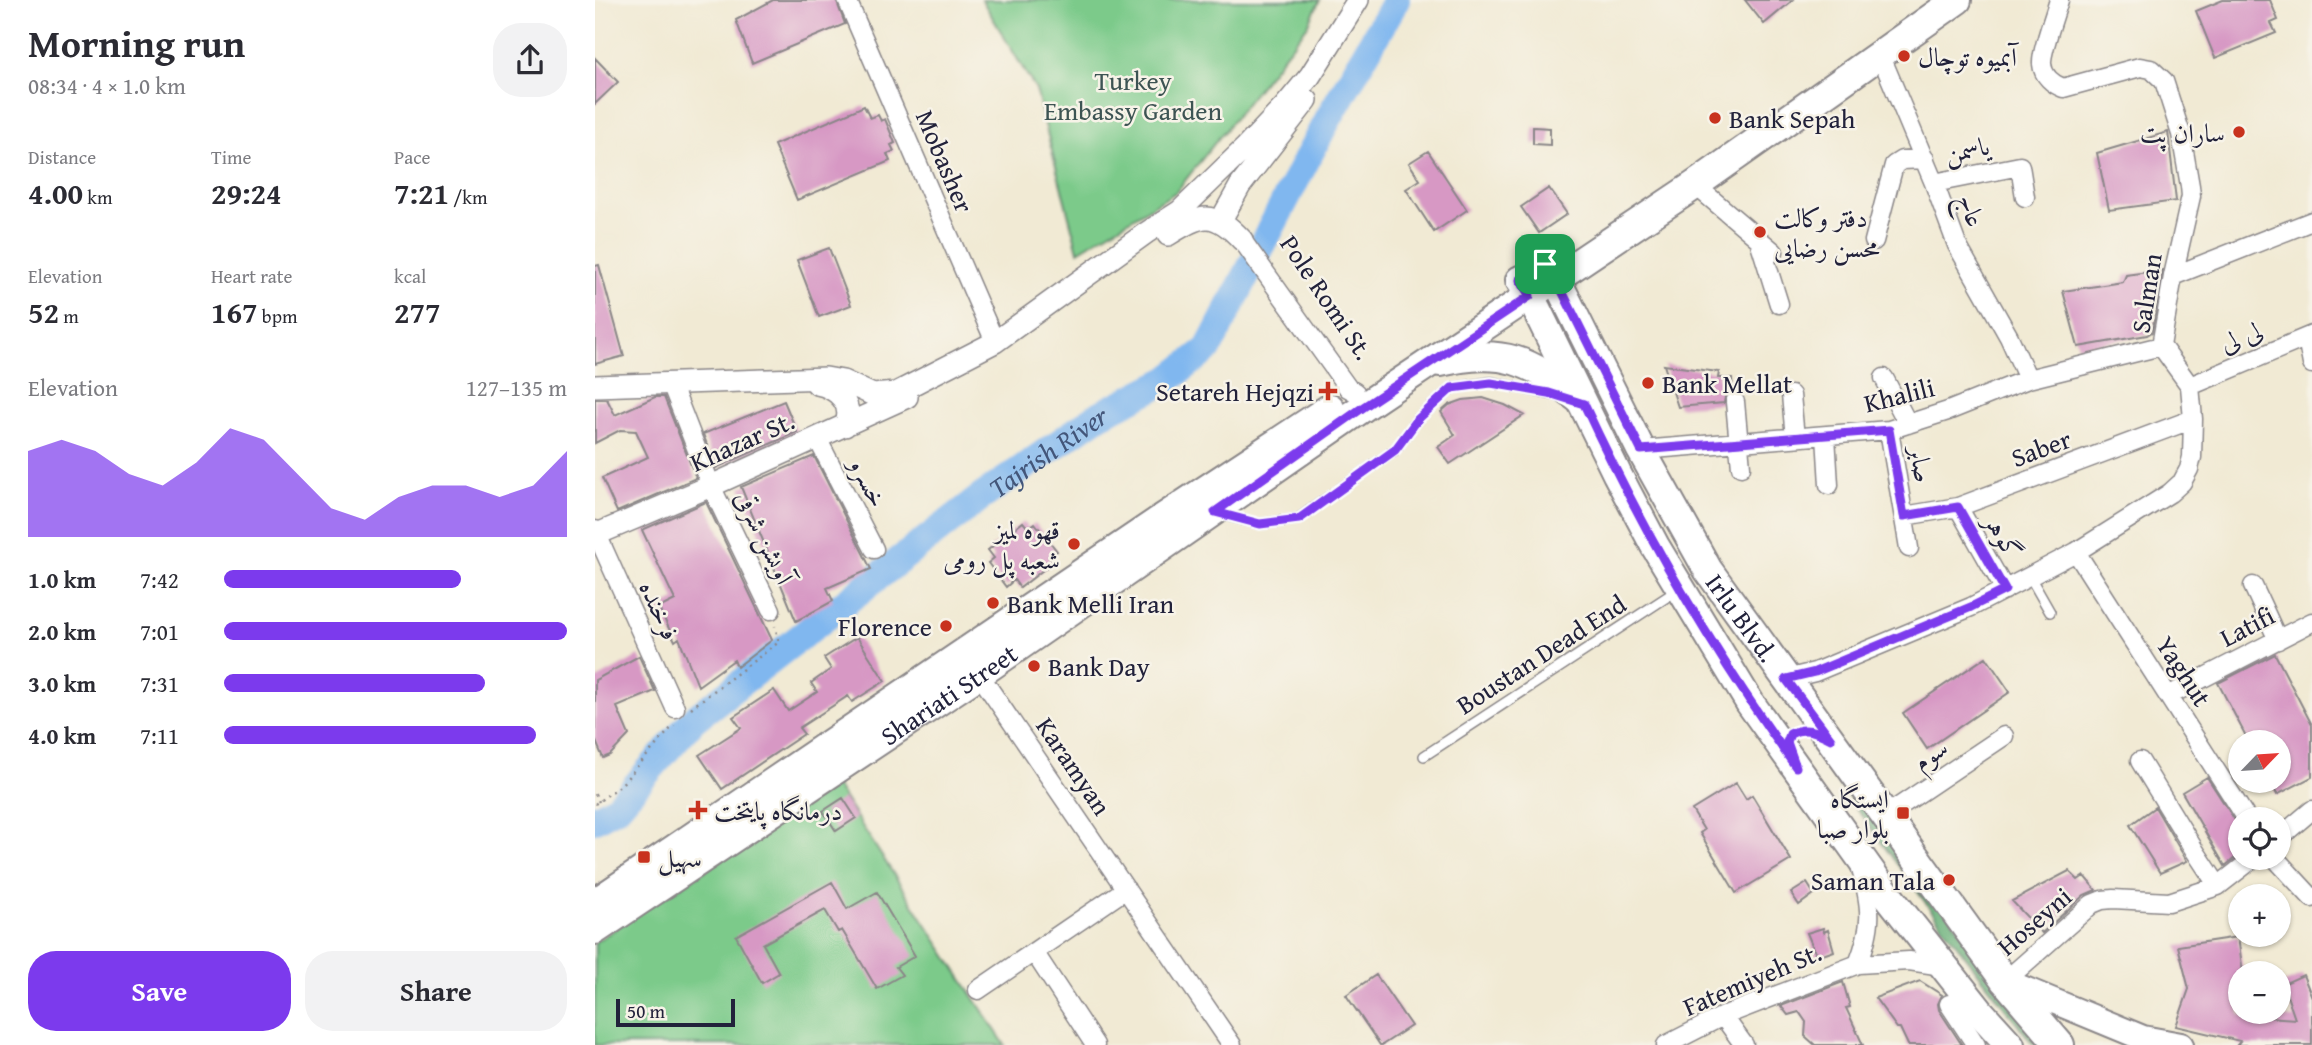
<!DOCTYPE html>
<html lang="en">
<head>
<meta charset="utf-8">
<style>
  :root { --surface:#fff; --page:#f2f2f3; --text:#2b2b33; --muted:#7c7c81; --accent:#7c3aed }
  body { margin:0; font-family:"Gentium Book Plus",Amiri,serif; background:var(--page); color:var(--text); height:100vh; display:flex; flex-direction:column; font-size:26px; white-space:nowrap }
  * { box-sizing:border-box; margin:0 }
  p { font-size:23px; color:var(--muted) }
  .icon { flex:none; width:38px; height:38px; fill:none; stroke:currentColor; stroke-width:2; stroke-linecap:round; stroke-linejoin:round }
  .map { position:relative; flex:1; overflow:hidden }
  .details { display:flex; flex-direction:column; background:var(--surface); width:595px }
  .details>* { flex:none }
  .needle { width:46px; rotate:65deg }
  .buttons { position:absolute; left:1633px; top:730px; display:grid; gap:14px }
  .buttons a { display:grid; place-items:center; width:63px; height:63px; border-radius:50%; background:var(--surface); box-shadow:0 2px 5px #0004; font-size:35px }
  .scale { position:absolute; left:21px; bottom:18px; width:119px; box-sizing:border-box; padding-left:7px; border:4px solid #22223b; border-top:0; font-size:19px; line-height:24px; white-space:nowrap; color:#22223b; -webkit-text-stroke:5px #f7f3e8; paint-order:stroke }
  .pin { position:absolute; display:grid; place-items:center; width:60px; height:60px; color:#fff; margin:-30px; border-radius:14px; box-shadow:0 4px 10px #0006 }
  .round { display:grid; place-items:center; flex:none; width:74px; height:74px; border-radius:28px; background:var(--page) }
  .summary { display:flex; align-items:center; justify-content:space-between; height:119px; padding:0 28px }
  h1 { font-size:38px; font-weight:700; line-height:52px }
  .figures { display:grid; grid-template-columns:repeat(3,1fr); gap:10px; height:119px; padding:7px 28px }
  .figures div { display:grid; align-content:center }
  .figures b { font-size:30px; font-weight:700 }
  .figures small { font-size:19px; font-weight:400 }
  .figures p { font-size:19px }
  .chart { height:196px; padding:14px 28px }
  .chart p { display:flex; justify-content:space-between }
  .chart svg { width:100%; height:126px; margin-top:7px; fill:var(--accent); opacity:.7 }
  .primary-button { display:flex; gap:14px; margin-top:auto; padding:14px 28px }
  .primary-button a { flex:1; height:80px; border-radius:28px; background:var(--accent); color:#fff; font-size:28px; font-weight:700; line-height:80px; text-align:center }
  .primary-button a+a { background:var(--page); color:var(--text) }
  ul { padding:0 28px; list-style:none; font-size:23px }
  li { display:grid; grid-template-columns:112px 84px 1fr; align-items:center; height:52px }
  li i { height:18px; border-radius:9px; background:var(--accent) }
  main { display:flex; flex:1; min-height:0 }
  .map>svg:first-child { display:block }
  .green { fill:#7bca8a; stroke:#4e7662; stroke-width:2 }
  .forest { fill:#64ae76; stroke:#436858; stroke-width:2 }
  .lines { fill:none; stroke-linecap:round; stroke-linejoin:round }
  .river { stroke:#80b7ef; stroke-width:28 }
  .building { fill:#d798c4 }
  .service-casing { stroke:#8a8688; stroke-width:12 }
  .minor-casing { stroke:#8a8688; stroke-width:21 }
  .tertiary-casing { stroke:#8a8688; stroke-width:24 }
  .secondary-casing { stroke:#8a8688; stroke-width:28 }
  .primary-casing { stroke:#8a8688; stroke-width:32 }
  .path { stroke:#8a8688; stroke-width:2.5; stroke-dasharray:2 5; stroke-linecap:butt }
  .service { stroke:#fff; stroke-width:9 }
  .minor { stroke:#fff; stroke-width:18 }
  .tertiary { stroke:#fff; stroke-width:21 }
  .secondary { stroke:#fff; stroke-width:24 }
  .primary { stroke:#fff; stroke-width:28 }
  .route-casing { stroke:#fff; stroke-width:14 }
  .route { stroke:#7c3aed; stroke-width:9 }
  .poi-dot { fill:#c8321e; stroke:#f7f3e8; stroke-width:2.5 }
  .labels { text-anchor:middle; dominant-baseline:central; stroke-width:5; stroke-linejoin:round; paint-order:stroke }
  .poi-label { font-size:26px; fill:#22223b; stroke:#f7f3e8; text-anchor:start }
  .park-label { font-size:26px; fill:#3d5453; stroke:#f7f3e8 }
  .street-label { font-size:26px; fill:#22223b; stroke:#f7f3e8 }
  .water-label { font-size:28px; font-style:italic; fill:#43567a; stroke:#f7f3e8 }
</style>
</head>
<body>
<main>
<section class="details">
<div class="summary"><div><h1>Morning run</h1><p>08:34 · 4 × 1.0 km</p></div><a class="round"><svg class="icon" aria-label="share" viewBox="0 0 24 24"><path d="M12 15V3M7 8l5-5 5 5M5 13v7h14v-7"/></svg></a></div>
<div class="figures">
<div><p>Distance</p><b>4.00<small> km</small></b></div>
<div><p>Time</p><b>29:24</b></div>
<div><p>Pace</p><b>7:21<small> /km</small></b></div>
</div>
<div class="figures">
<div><p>Elevation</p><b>52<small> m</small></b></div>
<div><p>Heart rate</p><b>167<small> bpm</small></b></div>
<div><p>kcal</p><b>277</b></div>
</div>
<div class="chart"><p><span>Elevation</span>127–135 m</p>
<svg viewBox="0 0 160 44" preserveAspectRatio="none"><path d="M0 44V14L10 10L20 14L30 22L40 26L50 18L60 6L70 10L80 22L90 34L100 38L110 30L120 26L130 26L140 30L150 26L160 14V44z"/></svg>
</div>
<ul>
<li><b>1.0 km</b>7:42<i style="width:69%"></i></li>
<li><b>2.0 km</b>7:01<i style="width:100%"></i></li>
<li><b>3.0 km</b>7:31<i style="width:76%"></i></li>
<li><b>4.0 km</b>7:11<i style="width:91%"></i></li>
</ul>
<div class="primary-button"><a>Save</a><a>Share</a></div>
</section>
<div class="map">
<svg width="1717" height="1045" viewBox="0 0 1717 1045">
  <rect width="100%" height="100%" fill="#f7f3e8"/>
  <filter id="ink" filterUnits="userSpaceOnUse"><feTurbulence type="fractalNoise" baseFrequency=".0143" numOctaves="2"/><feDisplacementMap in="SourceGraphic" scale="14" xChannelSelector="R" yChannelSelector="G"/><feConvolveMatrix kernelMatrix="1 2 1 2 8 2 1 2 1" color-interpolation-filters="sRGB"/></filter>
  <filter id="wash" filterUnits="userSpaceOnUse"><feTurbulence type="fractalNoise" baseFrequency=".00686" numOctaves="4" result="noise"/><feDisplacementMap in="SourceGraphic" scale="28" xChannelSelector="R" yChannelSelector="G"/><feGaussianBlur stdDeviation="1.57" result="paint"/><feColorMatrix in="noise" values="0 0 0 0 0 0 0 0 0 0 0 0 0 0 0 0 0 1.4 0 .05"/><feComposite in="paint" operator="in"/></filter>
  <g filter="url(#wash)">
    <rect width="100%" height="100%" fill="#f1ead4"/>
    <path class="green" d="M387,0H725L713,25L581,192L483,251L441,90Z
      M241,786L410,1045H0V942Z"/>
    <path class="forest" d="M1221,736L1450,1045L1438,1044L1355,936L1215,745Z"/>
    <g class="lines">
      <path class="river" id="s1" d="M0,819L22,807L98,720L385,498L504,415L573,380L613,349L728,128L801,0"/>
    </g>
    <g id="blocks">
      <path class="building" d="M178,0H241L250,24L157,63L141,20Z
        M1150,0H1198L1169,24Z
        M1628,0H1675L1683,20L1676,23L1681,33L1620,58L1601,11Z
        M0,58L23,82L0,104Z
        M269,106L275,118L283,115L286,121L290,119L300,143L296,145L299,151L292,154L295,161L202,200L179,145Z
        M938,127L955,128V145L938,144Z
        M1573,132L1581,201L1514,210L1502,153Z
        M833,151L872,210L839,232L811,189L825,180L814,163Z
        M954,188L972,214L944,233L926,207Z
        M234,248L256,305L224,317L202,260Z
        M4,265L29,356L0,364V266Z
        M1568,270L1557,332L1552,335L1483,347L1468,291L1528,282L1531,275Z
        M1069,365L1124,372L1123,378H1137L1138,391L1130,397L1129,403L1083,407Z
        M60,397H69L101,478L22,512L7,478L53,457L41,431L25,430L0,443V399H12L20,415Z
        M888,398L910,405L929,415L855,464L843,447L860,435L846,412L854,405L868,400Z
        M189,401L202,432L121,468L108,434Z
        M219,456L276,569L232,588L238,601L201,621L146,487Z
        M111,502L177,640L142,667L139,660L103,686L84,638L80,641L64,608L80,600L47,530Z
        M428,522L433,528L440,523L462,551L454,557L458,562L425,588L419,580L411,587L393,563L399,558L393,550Z
        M262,637L290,681L257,702L253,696L204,728L209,734L127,789L104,755L146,728L138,717L179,690L193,711L222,692L216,683L236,669L229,658Z
        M1680,654L1717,725V777L1682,795L1675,780H1684V742H1654L1623,683Z
        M44,656L60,691L22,707L34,735L15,755L8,758L0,739V680Z
        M1391,657L1415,692L1332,749L1308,713Z
        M1612,777L1645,828V854L1630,866L1587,792Z
        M1141,783L1151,799L1157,795L1196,860L1141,893L1105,833L1109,830L1097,810Z
        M248,798L261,818L241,831L228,811Z
        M1560,807L1592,861L1565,873L1535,825Z
        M1474,871L1483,880L1489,876L1501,890L1489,895L1447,933L1417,901Z
        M237,882L252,909L282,892L320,956L301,967L307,975L282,989L247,930L243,932L230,910L168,944L184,973L167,983L141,936Z
        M1212,883L1219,894L1204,905L1196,893Z
        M1228,928L1229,932L1233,930L1239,951L1222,957L1212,933Z
        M1643,937L1648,973H1645V1015L1700,1019L1688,984L1708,975L1717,997V1045H1642L1645,1041L1581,1026L1594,989L1583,946Z
        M781,975L816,1026L787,1045H785L751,995Z
        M1325,981L1347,995L1343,1004L1344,1010L1367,1045H1313L1305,1028H1302L1280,998Z
        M1248,982L1255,1007L1251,1008L1268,1045H1220L1210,1036L1211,1022L1204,1012L1193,1015L1186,1006Z"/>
    </g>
  </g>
  <g filter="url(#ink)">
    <use href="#blocks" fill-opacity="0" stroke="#8a8688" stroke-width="2"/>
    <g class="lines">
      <g class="service-casing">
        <path id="service" d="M625,514L665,524L703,519L800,450L823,419L857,388L896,382L964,396
          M1435,577L1455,612
          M829,756L1081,591"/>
      </g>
      <g class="minor-casing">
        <path id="minor" d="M252,0L400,342
          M1285,54L1339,183L1362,245L1414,337L1433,379
          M1339,183L1425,166L1430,197
          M1100,185L1179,252
          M647,240L753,388L760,392
          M1164,240L1184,304
          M1279,241L1299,165L1307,160L1330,159
          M1578,276L1717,221
          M1712,338L1717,364
          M1289,378L1313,424
          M76,383L116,486L176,610
          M1595,386L1717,335
          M1196,395L1200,438
          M1140,402L1146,467
          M1294,430L1314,548
          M1231,436L1234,485
          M222,438L279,549
          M1046,450L1294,430L1353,411L1433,379L1566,346
          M1363,507L1410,590
          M1309,516L1363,507L1598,419
          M0,530L80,708
          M1481,552L1652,819
          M1658,586L1683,640
          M384,674L637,1045
          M1191,679L1220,672L1376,607L1481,552L1575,493L1587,482L1594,469L1597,457L1598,419L1595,386L1566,346L1578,276L1596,196L1595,186L1586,134L1569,81L1556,69L1545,67L1468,88C1458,84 1448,76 1447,64C1446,52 1460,14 1464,0
          M1573,696L1717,622
          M1545,761L1600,851L1623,886
          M1290,816L1409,736
          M1684,838L1717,810
          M1680,858L1717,898
          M439,952L500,1045
          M1263,964C1278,925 1277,909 1266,869
          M1410,981L1497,904L1507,900L1518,899L1574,902L1623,886L1659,858
          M383,990L531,889
          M1354,1004L1381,1045
          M1128,1016L1149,1045
          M1071,1045L1128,1016L1263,964L1314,961L1348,966"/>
      </g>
      <g class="tertiary-casing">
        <path id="tertiary" d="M626,220L645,186L712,100
          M573,235C607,214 618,209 647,240
          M222,384C242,388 260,404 250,426
          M0,386L231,378L248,381L278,395L301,393L400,342L551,233L585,211L651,147L690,106L715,76L763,0
          M0,535L116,486L312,397"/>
      </g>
      <g class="secondary-casing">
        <path id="secondary" d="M1410,981L1548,1038L1586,1045"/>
      </g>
      <g class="primary-casing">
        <g id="primary">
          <path id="s2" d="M949,264L965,287L1046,450L1113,570L1410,981L1465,1045"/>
          <path d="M925,280L935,296L1022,474L1060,546L1155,703L1291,893L1385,1012L1415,1045"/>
          <path d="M845,362C909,348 933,359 984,399"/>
          <path d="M0,903L568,518L735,408"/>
          <path id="s3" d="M0,930L384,674L770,406L1100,185L1362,0"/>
        </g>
      </g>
      <path class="path" d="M96,708L184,642L180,626
        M0,794L4,802
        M0,804L25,786L79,725"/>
      <use href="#service" class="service"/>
      <use href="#minor" class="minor"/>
      <use href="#tertiary" class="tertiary"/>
      <use href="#secondary" class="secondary"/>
      <use href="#primary" class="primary"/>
    </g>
  </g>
  <g class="lines" filter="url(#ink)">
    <g class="route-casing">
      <path id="route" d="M950,264L965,287L1046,450L1294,430L1309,516L1363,507L1410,590L1376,607L1220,672L1191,679L1236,739C1221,731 1210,726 1195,734L1192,742L1201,767C1119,654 1048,531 989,404L954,393L896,383L857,388L823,419L800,450L704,519L665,524L620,512L770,406L935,296L925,280Z"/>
    </g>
    <use href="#route" class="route"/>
  </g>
  <g class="poi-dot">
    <circle cx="1309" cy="56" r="7"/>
    <circle cx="1120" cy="118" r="7"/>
    <circle cx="1644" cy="132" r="7"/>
    <circle cx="1165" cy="232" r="7"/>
    <circle cx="1053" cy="383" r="7"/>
    <path d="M729.5 380.5h7v7h7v7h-7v7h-7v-7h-7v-7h7z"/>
    <circle cx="479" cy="544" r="7"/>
    <circle cx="398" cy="603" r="7"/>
    <circle cx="351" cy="626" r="7"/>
    <circle cx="439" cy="666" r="7"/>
    <path d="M99.5 799.5h7v7h7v7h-7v7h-7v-7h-7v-7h7z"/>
    <rect x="1301" y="806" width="14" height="14" rx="3.5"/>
    <rect x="42" y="850" width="14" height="14" rx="3.5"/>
    <circle cx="1354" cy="880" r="7"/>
  </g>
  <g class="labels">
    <g class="poi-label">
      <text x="1323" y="56">آبمیوه توچال</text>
      <text x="1134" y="118">Bank Sepah</text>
      <text x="1630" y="132" text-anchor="end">ساران پت</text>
      <text x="1179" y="217">دفتر وکالت<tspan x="1179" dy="30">محسن رضایی</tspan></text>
      <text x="1067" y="383">Bank Mellat</text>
      <text x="719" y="391" text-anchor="end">Setareh Hejqzi</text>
      <text x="465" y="529" text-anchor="end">قهوه لمیز<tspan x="465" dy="30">شعبه پل رومی</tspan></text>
      <text x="412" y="603">Bank Melli Iran</text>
      <text x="337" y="626" text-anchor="end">Florence</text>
      <text x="453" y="666">Bank Day</text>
      <text x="1294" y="798" text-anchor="end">ایستگاه<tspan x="1294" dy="30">بلوار صبا</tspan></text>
      <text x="119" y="810">درمانگاه پایتخت</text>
      <text x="63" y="857">سهیل</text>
      <text x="1340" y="880" text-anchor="end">Saman Tala</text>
    </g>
    <g class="park-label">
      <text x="538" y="80">Turkey<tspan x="538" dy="30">Embassy Garden</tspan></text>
    </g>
    <g class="street-label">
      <text transform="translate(1372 149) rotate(-11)">یاسمن</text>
      <text transform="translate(350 161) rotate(67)">Mobasher</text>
      <text transform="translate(1377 210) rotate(70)">عاج</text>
      <text transform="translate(1551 293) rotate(-81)">Salman</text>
      <text transform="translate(732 297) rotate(56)">Pole Romi St.</text>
      <text transform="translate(1646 336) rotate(-22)">لی لی</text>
      <text transform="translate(1304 395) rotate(-14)">Khalili</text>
      <text transform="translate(147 441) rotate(-24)">Khazar St.</text>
      <text transform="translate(1446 448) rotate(-20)">Saber</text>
      <text transform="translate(1327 464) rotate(80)">صابر</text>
      <text transform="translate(274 482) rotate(63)">خسرو</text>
      <text transform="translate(1409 536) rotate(60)">گوهر</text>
      <text transform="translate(170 537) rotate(64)">آویشن شرقی</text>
      <text transform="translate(65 610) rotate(66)">فرخنده</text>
      <text stroke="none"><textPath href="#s2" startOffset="406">Irlu Blvd.</textPath></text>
      <text transform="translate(1652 626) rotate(-27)">Latifi</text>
      <text transform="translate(946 654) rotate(-33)">Boustan Dead End</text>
      <text transform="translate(1589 671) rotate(57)">Yaghut</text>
      <text stroke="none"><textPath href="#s3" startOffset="425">Shariati Street</textPath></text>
      <text transform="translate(1335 754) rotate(-34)">سوم</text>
      <text transform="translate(479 766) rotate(56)">Karamyan</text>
      <text transform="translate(1439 921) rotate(-41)">Hoseyni</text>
      <text transform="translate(1157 979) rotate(-23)">Fatemiyeh St.</text>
    </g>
    <g class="water-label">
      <text stroke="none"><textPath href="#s1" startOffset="586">Tajrish River</textPath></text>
    </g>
  </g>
</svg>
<div class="buttons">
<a><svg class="needle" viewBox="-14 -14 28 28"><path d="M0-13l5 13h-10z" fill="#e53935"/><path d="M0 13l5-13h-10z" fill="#7c7c81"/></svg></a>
<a><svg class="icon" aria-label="locate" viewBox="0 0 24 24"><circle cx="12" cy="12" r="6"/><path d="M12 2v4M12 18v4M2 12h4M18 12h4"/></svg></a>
<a>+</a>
<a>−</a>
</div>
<div class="scale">50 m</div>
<div class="pin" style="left:950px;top:264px;background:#1e9e55"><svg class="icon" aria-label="arrive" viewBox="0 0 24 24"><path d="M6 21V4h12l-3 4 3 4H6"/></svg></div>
</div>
</main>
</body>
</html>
